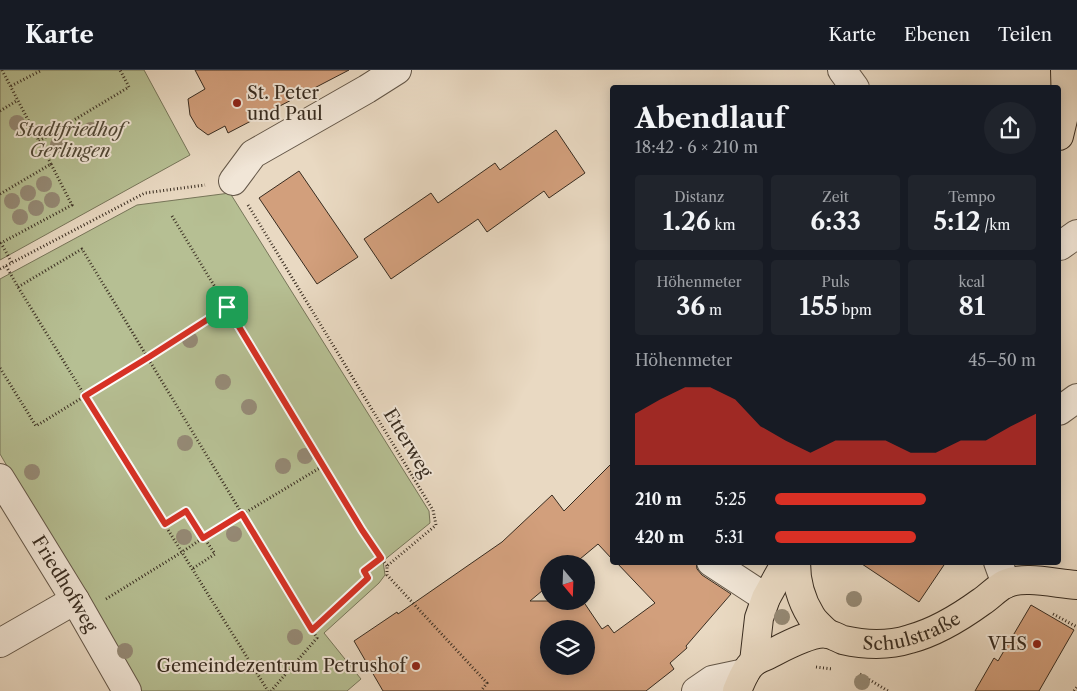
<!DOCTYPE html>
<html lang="de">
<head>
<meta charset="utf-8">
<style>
  :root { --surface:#171b24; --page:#20242c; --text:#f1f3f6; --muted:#9ea1a6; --line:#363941; --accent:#d93025 }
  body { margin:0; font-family:"Libre Caslon Text",serif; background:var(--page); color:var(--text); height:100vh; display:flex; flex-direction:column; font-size:19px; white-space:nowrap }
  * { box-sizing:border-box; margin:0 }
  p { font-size:16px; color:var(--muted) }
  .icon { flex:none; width:28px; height:28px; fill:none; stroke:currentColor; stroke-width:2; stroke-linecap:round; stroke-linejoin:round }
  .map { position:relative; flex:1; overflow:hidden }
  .side { position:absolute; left:610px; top:15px; width:451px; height:480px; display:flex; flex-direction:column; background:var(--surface); border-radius:5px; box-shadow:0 2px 12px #0003 }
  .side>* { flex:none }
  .needle { width:32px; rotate:161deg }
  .tools { position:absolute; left:540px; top:485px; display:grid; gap:10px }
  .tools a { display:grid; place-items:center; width:55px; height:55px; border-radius:50%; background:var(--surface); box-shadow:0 2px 12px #0003; font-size:25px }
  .pin { position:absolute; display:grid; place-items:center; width:42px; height:42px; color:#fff; margin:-21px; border-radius:10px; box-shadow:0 2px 8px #0006 }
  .round { display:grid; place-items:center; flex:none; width:52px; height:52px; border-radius:26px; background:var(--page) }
  .head { display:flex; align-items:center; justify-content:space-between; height:85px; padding:0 25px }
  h1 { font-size:28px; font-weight:700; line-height:38px }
  .stats { display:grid; grid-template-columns:repeat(3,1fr); gap:8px; height:85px; padding:5px 25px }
  .stats div { display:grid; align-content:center; border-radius:5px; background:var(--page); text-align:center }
  .stats b { font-size:25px; font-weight:700 }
  .stats small { font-size:14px; font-weight:400 }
  .stats p { font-size:14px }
  .chart { height:140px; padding:10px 25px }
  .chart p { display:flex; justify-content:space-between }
  .chart svg { width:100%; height:90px; margin-top:5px; fill:var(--accent); opacity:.7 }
  ul { padding:0 25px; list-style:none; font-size:16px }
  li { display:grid; grid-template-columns:80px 60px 1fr; align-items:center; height:38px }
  li i { height:12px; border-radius:6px; background:var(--accent) }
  header { display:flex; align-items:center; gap:30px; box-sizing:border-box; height:70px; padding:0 25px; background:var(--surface); border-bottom:1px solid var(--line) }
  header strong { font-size:24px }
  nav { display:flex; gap:28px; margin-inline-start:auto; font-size:18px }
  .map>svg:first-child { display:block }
  .green { fill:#b6bf93; stroke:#77765a }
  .building { fill:#d29f7c; stroke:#382c20; fill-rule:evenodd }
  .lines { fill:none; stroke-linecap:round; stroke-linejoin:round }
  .minor-casing { stroke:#645748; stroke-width:30 }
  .major-casing { stroke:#382c20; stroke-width:30 }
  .path { stroke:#382c20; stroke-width:3; stroke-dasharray:1 2.5; stroke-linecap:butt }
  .minor { stroke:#f1e6d7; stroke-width:28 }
  .major { stroke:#e9d9c2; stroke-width:28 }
  .tree { fill:#958a76 }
  .route-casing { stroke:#fff; stroke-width:10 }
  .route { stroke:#d93025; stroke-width:6 }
  .poi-dot { fill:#8f2418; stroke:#f1e6d7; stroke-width:2 }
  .labels { text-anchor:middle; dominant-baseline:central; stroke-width:4; stroke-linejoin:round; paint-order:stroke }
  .poi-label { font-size:18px; fill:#382c20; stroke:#f1e6d7; text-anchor:end }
  .park-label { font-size:18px; font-style:italic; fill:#514937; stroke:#f1e6d7 }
  .street-label { font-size:18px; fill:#382c20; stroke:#f1e6d7 }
</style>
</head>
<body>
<header>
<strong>Karte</strong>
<nav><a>Karte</a><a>Ebenen</a><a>Teilen</a></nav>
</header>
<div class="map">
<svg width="1077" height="621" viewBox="0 0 1077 621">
  <rect width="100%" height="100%" fill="#e9d9c2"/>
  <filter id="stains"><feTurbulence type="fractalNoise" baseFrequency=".004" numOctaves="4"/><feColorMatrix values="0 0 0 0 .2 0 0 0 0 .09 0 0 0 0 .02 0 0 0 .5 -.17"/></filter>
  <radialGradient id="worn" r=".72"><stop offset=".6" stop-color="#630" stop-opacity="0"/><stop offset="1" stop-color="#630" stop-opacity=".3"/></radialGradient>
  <path class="green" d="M0,0H144L190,85L0,190Z
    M230,123L429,441L430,453L383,491L385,505L379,513L324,563L361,609L347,621H139L0,384V209L137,135Z"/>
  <path class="building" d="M195,0H349L228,63L225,56L208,65L197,57L190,45L188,29L205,19Z
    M556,60L585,103L549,128L544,121L487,162L478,149L391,209L364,169L431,123L438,133L495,93L500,100Z
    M299,101L358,187L317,214L259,128Z
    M612,393V489L598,474L574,494H549V515L530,531H583L602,559L608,555L614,563L655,533L616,492H696L697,499L702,505L731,524L686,576L687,578L670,593L674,599L646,621H383L354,571L397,542L398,544L502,472L552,425L564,441ZM549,559H586V596H549Z
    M859,492H946L919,532Z
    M1031,535L1074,560L1039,621H975L994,588L998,591Z"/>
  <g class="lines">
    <g class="minor-casing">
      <g id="minor">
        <path d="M842,0L855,18"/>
        <path d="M233,111L253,84L367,19L397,0"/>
        <path d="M1059,175L1060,176L1077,164"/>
        <path d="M1059,341L1077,328"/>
        <path id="s1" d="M0,408L75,530L127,621"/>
        <path d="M711,492L766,528"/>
        <path d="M998,492L1006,514"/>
        <path d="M0,573L75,530"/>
        <path d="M696,621L712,610L745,603"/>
      </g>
    </g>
    <g class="major-casing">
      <g id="major">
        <path d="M1059,66L1066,37L1065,0"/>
        <path d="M796,492C796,511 801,530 811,546C815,553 822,558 828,564"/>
        <path d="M754,592L759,548L766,528L786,492"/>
        <path id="s2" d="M737,621C741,611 746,598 754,592C758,589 764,587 768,585C782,578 812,561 828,564C833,565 838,568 843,570C865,575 888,576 910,569C936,562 959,548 981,532C989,527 997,518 1005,514C1024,505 1057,514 1077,515"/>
      </g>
    </g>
    <path class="path" d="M2,0L51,94
      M11,16L42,0
      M0,41L18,30
      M39,71L129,17L120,0
      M0,124L51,94L72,135L1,173L12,193
      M248,135L433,440L436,455L387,496V505L487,613L481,621
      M172,146L227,237
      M6,196L18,217L85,326L149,287L227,237L362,460L387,496
      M0,199L145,123L205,115
      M18,217L82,179L317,568L271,621
      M0,298L36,356L85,326L268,621
      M165,454L186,441L215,484L192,499
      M106,529L182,482L203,468L323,396
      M1053,544L1077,557
      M312,559L368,508L364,501L381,488
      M816,597L832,599
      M860,604L888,621
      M1074,621L1077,617"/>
    <use href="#minor" class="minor"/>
    <use href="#major" class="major"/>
  </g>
  <g class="tree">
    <circle cx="17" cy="53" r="8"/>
    <circle cx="91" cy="60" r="8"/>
    <circle cx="58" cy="75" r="8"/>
    <circle cx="44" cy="114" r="8"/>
    <circle cx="28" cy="123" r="8"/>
    <circle cx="52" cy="130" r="8"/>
    <circle cx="12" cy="131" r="8"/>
    <circle cx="36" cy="138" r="8"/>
    <circle cx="20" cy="147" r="8"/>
    <circle cx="190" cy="270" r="8"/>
    <circle cx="223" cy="312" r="8"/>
    <circle cx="249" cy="337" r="8"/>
    <circle cx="185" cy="373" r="8"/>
    <circle cx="305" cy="386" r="8"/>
    <circle cx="283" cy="396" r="8"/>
    <circle cx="32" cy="402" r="8"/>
    <circle cx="234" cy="464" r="8"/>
    <circle cx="184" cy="467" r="8"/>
    <circle cx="854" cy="529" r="8"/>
    <circle cx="782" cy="547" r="8"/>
    <circle cx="295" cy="567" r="8"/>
    <circle cx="125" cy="581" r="8"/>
    <circle cx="862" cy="612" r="8"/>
  </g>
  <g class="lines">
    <g class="route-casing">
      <path id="route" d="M227,237L362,460L381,488L364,501L368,508L312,560L242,444L203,468L186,441L165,454L85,326L149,287Z"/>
    </g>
    <use href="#route" class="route"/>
  </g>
  <g class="poi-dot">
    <circle cx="237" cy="33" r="5"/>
    <circle cx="1037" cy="574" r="5"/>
    <circle cx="416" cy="596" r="5"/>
  </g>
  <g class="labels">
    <g class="poi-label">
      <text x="247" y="23" text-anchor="start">St. Peter<tspan x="247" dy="21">und Paul</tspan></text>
      <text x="1027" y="574">VHS</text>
      <text x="406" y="596">Gemeindezentrum Petrushof</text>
    </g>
    <g class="park-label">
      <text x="70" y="60">Stadtfriedhof<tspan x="70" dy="21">Gerlingen</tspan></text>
    </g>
    <g class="street-label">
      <text transform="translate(408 373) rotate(59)">Etterweg</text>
      <text stroke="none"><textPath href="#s1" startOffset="124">Friedhofweg</textPath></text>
      <text stroke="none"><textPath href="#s2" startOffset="201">Schulstraße</textPath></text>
    </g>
  </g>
  <rect width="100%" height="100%" filter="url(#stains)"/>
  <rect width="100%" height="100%" fill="url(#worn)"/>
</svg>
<div class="tools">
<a><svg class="needle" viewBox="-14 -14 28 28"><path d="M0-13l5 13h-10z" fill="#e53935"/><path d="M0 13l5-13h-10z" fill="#9ea1a6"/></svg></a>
<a><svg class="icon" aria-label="layers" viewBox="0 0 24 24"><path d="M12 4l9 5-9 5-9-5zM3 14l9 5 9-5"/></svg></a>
</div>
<div class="pin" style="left:227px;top:237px;background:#1e9e55"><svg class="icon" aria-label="arrive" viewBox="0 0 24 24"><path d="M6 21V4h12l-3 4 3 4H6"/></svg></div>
<section class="side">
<div class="head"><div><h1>Abendlauf</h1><p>18:42 · 6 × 210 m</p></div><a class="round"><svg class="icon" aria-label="share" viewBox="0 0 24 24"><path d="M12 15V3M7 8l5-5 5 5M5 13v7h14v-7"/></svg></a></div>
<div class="stats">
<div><p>Distanz</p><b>1.26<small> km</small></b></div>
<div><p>Zeit</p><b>6:33</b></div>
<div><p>Tempo</p><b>5:12<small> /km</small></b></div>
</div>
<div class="stats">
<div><p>Höhenmeter</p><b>36<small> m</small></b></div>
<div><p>Puls</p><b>155<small> bpm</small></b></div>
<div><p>kcal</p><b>81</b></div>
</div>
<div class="chart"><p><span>Höhenmeter</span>45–50 m</p>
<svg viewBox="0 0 160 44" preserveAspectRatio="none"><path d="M0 44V19L10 12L20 6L30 6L40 12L50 25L60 32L70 38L80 32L90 32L100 32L110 38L120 38L130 32L140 32L150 25L160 19V44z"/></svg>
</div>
<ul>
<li><b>210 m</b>5:25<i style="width:58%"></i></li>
<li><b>420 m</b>5:31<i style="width:54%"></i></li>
</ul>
</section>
</div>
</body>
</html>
